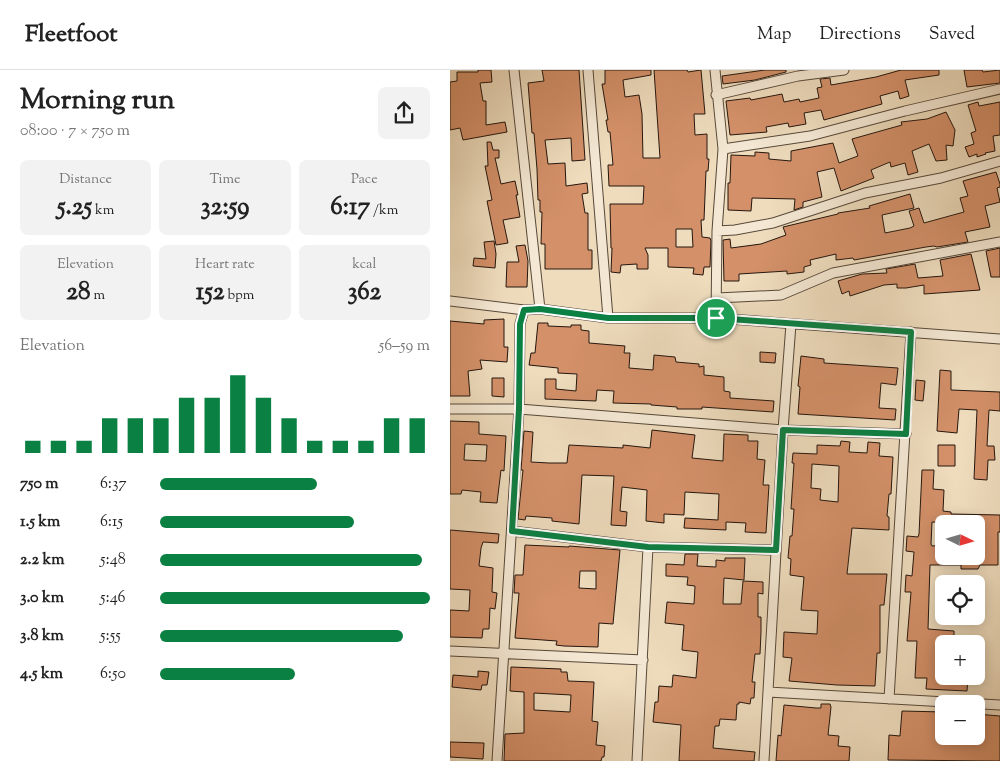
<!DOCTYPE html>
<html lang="en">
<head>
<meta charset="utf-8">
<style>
  :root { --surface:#fff; --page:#f2f2f2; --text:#222; --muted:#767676; --line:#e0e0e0; --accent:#0b8043 }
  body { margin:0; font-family:"Sorts Mill Goudy",serif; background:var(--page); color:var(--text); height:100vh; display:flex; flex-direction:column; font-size:19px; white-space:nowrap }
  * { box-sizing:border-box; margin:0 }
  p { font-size:16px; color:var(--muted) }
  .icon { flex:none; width:28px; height:28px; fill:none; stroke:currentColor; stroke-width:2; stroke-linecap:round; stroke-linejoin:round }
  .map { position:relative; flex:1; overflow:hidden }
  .drawer { display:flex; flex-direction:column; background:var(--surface); width:450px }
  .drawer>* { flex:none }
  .needle { width:32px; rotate:95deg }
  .fabs { position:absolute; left:485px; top:445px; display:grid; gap:10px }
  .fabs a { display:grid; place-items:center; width:50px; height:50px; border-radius:8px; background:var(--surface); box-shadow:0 2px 12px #0003; font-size:25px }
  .pin { position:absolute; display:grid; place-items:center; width:42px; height:42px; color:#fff; margin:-21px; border:2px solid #fff; border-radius:50%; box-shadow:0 1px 5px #0007 }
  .round { display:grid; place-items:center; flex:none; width:52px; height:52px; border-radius:8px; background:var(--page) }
  .summary { display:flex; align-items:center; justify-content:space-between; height:85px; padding:0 20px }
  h1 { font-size:28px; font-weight:700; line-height:38px }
  .metrics { display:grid; grid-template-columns:repeat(3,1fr); gap:8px; height:85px; padding:5px 20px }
  .metrics div { display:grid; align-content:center; border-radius:8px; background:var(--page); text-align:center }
  .metrics b { font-size:25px; font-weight:700 }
  .metrics small { font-size:14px; font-weight:400 }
  .metrics p { font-size:14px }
  .chart { height:140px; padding:10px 20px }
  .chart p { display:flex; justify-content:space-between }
  .chart svg { width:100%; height:90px; margin-top:5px; stroke:var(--accent); stroke-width:6 }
  ul { padding:0 20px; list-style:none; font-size:16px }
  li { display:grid; grid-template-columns:80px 60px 1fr; align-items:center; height:38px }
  li i { height:12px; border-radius:6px; background:var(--accent) }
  header { display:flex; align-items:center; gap:30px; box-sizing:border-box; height:70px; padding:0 25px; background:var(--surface); border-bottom:1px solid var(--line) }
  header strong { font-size:24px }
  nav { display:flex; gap:28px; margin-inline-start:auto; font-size:18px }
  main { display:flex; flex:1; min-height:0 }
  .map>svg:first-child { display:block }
  .building { fill:#d39069; stroke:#25160e; fill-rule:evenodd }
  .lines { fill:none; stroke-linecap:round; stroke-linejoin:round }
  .minor-casing { stroke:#57483a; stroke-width:11 }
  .minor { stroke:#f4e8d4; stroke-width:9 }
  .route-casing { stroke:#fff; stroke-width:10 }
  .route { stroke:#0b8043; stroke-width:6 }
</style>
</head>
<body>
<header>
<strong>Fleetfoot</strong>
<nav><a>Map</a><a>Directions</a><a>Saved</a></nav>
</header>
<main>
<section class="drawer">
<div class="summary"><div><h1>Morning run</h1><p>08:00 · 7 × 750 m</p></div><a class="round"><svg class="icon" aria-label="share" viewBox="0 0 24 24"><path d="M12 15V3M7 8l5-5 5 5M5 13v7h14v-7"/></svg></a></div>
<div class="metrics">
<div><p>Distance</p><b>5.25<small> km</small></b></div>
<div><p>Time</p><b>32:59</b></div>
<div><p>Pace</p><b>6:17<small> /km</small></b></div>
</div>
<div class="metrics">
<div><p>Elevation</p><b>28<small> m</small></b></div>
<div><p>Heart rate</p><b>152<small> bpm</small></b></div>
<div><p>kcal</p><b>362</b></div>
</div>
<div class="chart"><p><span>Elevation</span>56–59 m</p>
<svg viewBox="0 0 160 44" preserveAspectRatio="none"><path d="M5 44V38M15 44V38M25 44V38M35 44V27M45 44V27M55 44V27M65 44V17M75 44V17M85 44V6M95 44V17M105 44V27M115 44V38M125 44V38M135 44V38M145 44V27M155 44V27"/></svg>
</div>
<ul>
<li><b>750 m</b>6:37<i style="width:58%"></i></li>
<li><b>1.5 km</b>6:15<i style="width:72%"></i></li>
<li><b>2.2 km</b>5:48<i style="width:97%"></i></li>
<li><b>3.0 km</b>5:46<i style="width:100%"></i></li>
<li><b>3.8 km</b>5:55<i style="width:90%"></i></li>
<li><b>4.5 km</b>6:50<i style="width:50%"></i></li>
</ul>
</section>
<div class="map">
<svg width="550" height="691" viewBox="0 0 550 691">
  <rect width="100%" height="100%" fill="#eedcbd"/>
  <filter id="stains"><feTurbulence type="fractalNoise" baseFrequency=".004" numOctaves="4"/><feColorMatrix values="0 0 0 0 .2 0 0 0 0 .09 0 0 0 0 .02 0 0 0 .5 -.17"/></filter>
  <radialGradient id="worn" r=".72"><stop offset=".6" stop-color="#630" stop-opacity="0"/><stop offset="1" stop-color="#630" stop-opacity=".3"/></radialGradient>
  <path class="building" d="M28,0H41L42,12L30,13L33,31H36V55L55,52L57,62L13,70L10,58L0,60V12L7,11V2H28Z
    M92,0H129L135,90L122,91L121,68L95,70L98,94L115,93L116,116L137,113L138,123L132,124L135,143H138V180H142V199H95V174H91L92,142H90V130H88L87,99L84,63H82L78,13L94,11Z
    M155,0H201V5L173,10L175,27L189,25L192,44L193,88H210L204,0H237L238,2L251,0L255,44H244L245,65L257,64V89H259L258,101H256L254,150H251L252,167L260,168L261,171L260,197H254L253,205L243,204L244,198L218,197V178H195L198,185V199H187V194L171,195L170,203L161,202L162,178H161L160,134H193L194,116H159L158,95H163L160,62H158L156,50H158L152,14H155ZM226,159H242L243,177H226Z
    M315,0H336V2L305,10L273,14L272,6Z
    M451,0H489V5L455,10L459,26L450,29L448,21L430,26L432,34L374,50L371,40L354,43L356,54L339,57L338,53L316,57L317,62L280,65L276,31L300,28L301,30L332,24L334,32L349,29L350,32L369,28L367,18L372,17L370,9L380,8L381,15L426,7Z
    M514,0H532L533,2L550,0V13L517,17Z
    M528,32L529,36L550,32V65L543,66L545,81L535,83L536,84L527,87V84L519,87L515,77L524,74L521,63L526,61L518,35Z
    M496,42L505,60L503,76L496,75L497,90L486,91L479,74L462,81L468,102L458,105L455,93L441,97L440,92L421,100L424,108L391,121L384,98L367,102L372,127L353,132V137L344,140L345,129L302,128L301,141L278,140V113H280L281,85L305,86V82L319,83V89L341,91V81L383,73L389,93L408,86L402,69L452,55L451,52L477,49Z
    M37,72H41L43,80H49V88H45L51,114L65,111L68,125H66L70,147L53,150L58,173L46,175L37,131L42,130L35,96H38Z
    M546,102L550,114V117L547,118L550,132L535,136L540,157L515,162L518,172L487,177L484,176L476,177L404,190L403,188L386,190V184L360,190L361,195L354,197V202L337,204V201L289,204V211H274L273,170L280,169L281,178L311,174L336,165L333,157L388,144V143L420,138L419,136L460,124L464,138L432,145L435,163L460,158L464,156L459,141L469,138L474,153L514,142L510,128L518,126L513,111Z
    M44,171L46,184L45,198L23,196L24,188L36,189L34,172Z
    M75,175L78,191L77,217H56L57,192H69L66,176Z
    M550,178V207H541L536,181Z
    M521,184L530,220L474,224V215L456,218H447V214L434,215L400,226L399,221L392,224L388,211L412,204L437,203L436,199L465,194L468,208L493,206L490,190Z
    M54,249V277H58L57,292L30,290L32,299L18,301L20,326H0V251L34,254V250Z
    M88,253H98V256L121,257V255H131V260L139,261V273L175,276L174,283H180L179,298L203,300L204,285L225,287L226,292L249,294V297L254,296V305L274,307V321L280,322V328L324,331L323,342L252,337V339H227V337L201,335V334L163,333L164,321L147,320L146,331L95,329V309H106V319L126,321L127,304L108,303V298L79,295L81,283H85Z
    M310,282L326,283L325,293L310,292Z
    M351,286L374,289V293L448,298L446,315L431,313L429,338L446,339L445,350L348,344L350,317L348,316Z
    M490,300L501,301V320L550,322V341L539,340L537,376H544L545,390H538L537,410L524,409L527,340L509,339L507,363L487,361Z
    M42,308H54V327L42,326Z
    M466,310L475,311L473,331L465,330Z
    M0,351L29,352V364L56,366L54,401L51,400L47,433L30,432L31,422L12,420L11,424H0ZM15,374L37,375L36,391L14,390Z
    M202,360L245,365L242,388L273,391L274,364L298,365V371H308L307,389L315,390L313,415H319L316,463L295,462L296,453L276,452V460L234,458L235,448L268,450L269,424L235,422L234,445L214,444V453L196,451L197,420L172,417L170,441L177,442L176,456L161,455L164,406L132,405L129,454L102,451V448L76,446L75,450L68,449L73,400H71L74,361L83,362L81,392L99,393H117L119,375L173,378V375L200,378Z
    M391,371L400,372L399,382L417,383L418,372L430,373L429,386L443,387L441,424H439L437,446L439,447V460L402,458L397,504H437L434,535H430V583H427L425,616L387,615L339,611L342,588L333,587L334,562L367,564L368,541L351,540L354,507L340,505L341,489L338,488L340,466H342L344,439H341L344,393H342L343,383L367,384V375L390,376ZM362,394L389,396L388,432L370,430L371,419L361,418Z
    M488,375H505V396H488Z
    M472,400H484L483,419L494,420L493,441L501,442V444L550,445V462H548V495H530L528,499H511V495H480L478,559L504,561V569L495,568V574H494V607H518L517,621L476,619L477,608H465L467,571H457L461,522H455L456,505L462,506L464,482L456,481L457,466L468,467L469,464ZM482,452L526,454V486H494V475L482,476L481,474Z
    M0,460L49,464L48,473L33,472L31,478L29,496L43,498L42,522L47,523L45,539L40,538L39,559H33L32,568L0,567V540L19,541L20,520L0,519Z
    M75,475L119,477V476L170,480L163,554L149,553L148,577L114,576L106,575L107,571L65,568L69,523H64L65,505H73ZM130,501H146V519L129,518Z
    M235,484H248L247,496L266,497V490L275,491V488H295L294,510L274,508L273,534H291L293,511L313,512V524L308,523V547H311V562L310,584H305L302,612H305L304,628H301L300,634L289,632V634H287L286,650L270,649L269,656H265L263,678L305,682L304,691H229L231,655L203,652L205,632H208L209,616L222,617L223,605L246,608L248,582L232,580L234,555L215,553L217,532L244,534L245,516L237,515L238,507L216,506V494L234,495Z
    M61,597L111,599V602H117L118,611L144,612L142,651L148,652L146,675L155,676L154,687H152L151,691H54L55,664L74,663V622L60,621ZM84,623L121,625L120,642L84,640Z
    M28,601L39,602L37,615H32L31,620L2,617L3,605L28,607Z
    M371,634H380L381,637L378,665L389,666L388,676L400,677L399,691H326L328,665L331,666L334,635L366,638H371Z
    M452,641L494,642V666H498V669L522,670V666H526V644L550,646V691L438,690L439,665L450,666Z
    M0,672L34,673L33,689L0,687Z"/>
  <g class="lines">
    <g class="minor-casing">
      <path id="minor" d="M64,0L90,239
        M138,0L158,248
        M265,0L273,79L267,161L266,248
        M266,25L348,6L394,0
        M273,79L360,66L455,41L550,19
        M267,161L285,160L323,153L415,123L491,108L550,91
        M267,228L331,225L383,203L550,172
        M0,231L74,240L90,239L158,248H266L550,269
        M0,339H69L333,360L456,364
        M62,461L198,477L326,480
        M0,581L193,590
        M318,622L550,635
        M439,629L461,262
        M47,691L69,339L70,254L74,240
        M187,691L198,477
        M314,691L333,360L341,254"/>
    </g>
    <use href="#minor" class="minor"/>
  </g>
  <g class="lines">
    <g class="route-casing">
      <path id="route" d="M90,239L158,248H266L461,262L456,364L333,360L326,480L198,477L62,461L69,339L70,254L74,240Z"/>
    </g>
    <use href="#route" class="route"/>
  </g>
  <rect width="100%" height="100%" filter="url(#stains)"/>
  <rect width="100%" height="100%" fill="url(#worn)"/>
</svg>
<div class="fabs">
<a><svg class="needle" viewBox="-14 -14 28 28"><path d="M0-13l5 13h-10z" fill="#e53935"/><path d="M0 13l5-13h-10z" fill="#767676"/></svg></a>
<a><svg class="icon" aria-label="locate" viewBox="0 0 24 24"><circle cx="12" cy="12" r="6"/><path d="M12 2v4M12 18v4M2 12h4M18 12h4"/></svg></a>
<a>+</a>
<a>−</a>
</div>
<div class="pin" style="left:266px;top:248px;background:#1e9e55"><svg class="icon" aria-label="arrive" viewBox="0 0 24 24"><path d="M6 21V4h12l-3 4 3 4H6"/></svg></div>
</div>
</main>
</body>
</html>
